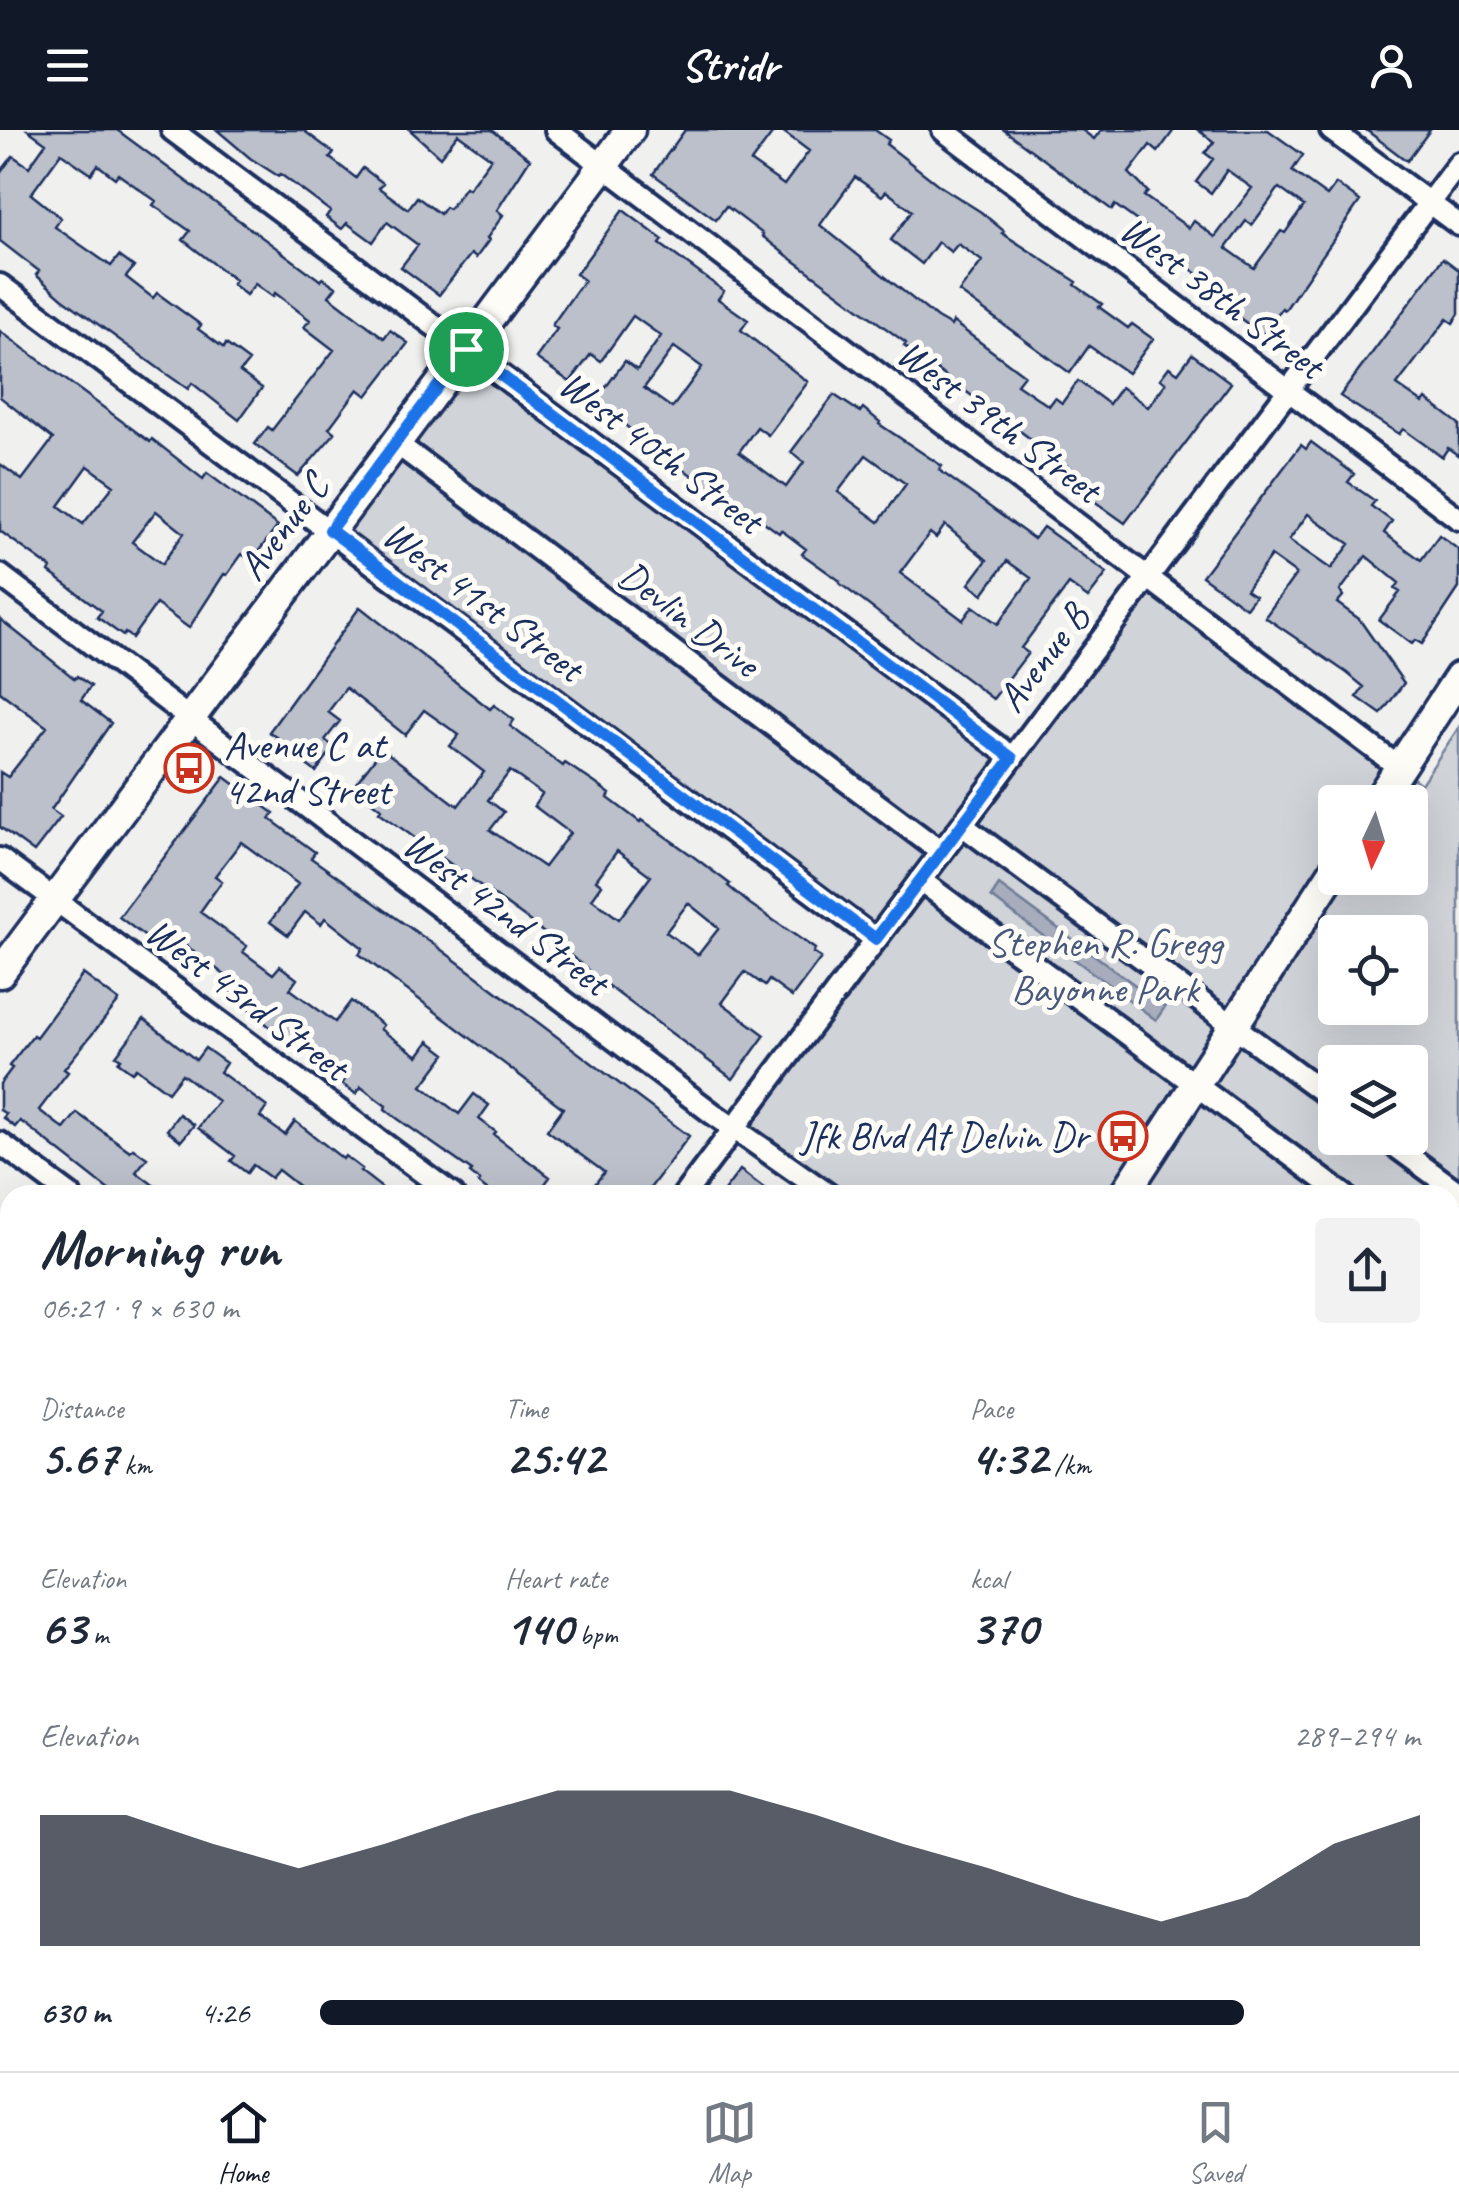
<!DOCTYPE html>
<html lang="en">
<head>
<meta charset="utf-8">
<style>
  :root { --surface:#fff; --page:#f2f2f3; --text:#1f2937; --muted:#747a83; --line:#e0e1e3; --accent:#111827 }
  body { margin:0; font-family:Caveat,sans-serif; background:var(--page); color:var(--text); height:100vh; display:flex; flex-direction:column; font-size:38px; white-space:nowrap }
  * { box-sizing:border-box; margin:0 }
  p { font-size:32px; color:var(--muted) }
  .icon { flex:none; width:55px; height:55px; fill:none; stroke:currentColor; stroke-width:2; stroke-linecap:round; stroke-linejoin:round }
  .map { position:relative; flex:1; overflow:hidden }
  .sheet { position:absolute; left:0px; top:1055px; width:1460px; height:888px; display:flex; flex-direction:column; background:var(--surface); border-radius:30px 30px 0 0; box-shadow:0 10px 40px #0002 }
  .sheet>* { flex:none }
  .needle { width:65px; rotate:184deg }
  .tools { position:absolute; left:1318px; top:655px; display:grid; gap:20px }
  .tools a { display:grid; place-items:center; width:110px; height:110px; border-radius:10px; background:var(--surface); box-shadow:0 10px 40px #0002; font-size:50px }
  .pin { position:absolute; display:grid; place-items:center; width:85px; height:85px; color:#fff; margin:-42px; border:5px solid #fff; border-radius:50%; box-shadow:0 2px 10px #0007 }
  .round { display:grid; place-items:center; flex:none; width:105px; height:105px; border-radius:10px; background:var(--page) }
  .headline { display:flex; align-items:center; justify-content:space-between; height:170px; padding:0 40px }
  h1 { font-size:55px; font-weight:700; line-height:75px }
  .stats { display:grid; grid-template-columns:repeat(3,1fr); gap:15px; height:170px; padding:10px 40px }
  .stats div { display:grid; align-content:center }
  .stats b { font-size:50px; font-weight:700 }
  .stats small { font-size:28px; font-weight:400 }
  .stats p { font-size:28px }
  .chart { height:280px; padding:20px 40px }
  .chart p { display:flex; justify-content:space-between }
  .chart svg { width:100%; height:180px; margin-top:10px; fill:var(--accent); opacity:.7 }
  ul { padding:0 40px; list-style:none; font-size:32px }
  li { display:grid; grid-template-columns:160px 120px 1fr; align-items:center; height:75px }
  li i { height:25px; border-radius:12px; background:var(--accent) }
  header { display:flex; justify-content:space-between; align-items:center; height:130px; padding:0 40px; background:var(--accent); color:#fff; font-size:45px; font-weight:700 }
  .tabs { display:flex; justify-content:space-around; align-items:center; height:140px; border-top:2px solid var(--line); background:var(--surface); font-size:28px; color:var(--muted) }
  .tabs a { display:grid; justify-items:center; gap:5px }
  .tabs .active { color:var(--accent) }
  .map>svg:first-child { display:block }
  .green { fill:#d0d3d8; stroke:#76819b; stroke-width:2.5; fill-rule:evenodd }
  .water { fill:#a7adbd; stroke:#6f7b97; stroke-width:2.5 }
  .building { fill:#bbc0ca; stroke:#1b2f5e; stroke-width:2.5; fill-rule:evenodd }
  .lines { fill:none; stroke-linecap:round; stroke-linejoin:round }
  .minor-casing { stroke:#1b2f5e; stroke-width:28 }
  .major-casing { stroke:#1b2f5e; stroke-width:35 }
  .minor { stroke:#fdfcf7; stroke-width:20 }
  .major { stroke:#fdfcf7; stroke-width:28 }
  .route-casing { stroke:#fff; stroke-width:20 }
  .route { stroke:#1a73e8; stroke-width:12 }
  .labels { text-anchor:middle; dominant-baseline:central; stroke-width:10; stroke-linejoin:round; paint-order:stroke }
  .street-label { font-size:40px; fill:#1b2f5e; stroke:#fdfcf7 }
  .poi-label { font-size:40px; fill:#1b2f5e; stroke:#fdfcf7; text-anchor:start }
  .park-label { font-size:40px; fill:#48587c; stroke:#fdfcf7 }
</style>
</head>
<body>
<header><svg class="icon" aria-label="menu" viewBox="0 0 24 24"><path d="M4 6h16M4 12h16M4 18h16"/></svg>Stridr<svg class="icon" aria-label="person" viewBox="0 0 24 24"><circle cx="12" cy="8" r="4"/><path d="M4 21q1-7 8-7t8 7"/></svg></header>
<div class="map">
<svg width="1459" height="1941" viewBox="0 0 1459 1941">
  <rect width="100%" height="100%" fill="#f0f0ee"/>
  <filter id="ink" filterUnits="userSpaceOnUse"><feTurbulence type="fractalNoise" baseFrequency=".01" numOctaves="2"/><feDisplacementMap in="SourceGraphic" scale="20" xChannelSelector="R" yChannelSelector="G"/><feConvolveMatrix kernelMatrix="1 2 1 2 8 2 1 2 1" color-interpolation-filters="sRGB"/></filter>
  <g filter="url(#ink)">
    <path class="green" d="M466,219L1012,627L1148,447L1421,654L1459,597V1941H584L589,1932H1450V1065H837L739,992L875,811L330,401ZM1335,672H1410V748H1335ZM1335,802H1410V878H1335ZM1335,932H1410V1008H1335Z"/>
    <path class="water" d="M999,755L1165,877L1156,890L991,767Z
      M1459,1618V1775L1450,1772V1631Z"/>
    <path class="building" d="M28,0H117L321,151L323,148L336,157L329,166L384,208L390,200L408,213L367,266L358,259L329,298L335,303L298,346L255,314L268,297L272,300L334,220L304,197L310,190L275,163L273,167L255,154L246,165L232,154L235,150L183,110L190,101L153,75L156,71L118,44L115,48L98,35L91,44L61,23L31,64L61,88L55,97L111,136L119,126L134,137L126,147L153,168L157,163L201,195L198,199L224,218L226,214L249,231L240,242L262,258L239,290L192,253L188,259L165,243L62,168L36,145L39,141L0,111V43L13,26L29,37L46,13Z
      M217,0H303L334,23L330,28L356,48L363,38L383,53L379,58L408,79L417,67L440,84L445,77L449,79L465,57L468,59L491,28L458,4L440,27L410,0H492L530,29L497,80L503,85L487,108L489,110L476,128L471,124L439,165L401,137L418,115L387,92L373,112L347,93L342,99L326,87L330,81L287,49L280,44L278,46L250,28Z
      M685,0H775L751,32L784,55L809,21L781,0H875L889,10L886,14L940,56L981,82L1004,101L1002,103L1077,152L1075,155L1102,174L1099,177L1128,198L1132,194L1153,209L1128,243L1089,216L1070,243L959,162L982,131L958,114L951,122L938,112L922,134L891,110L912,81L886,61L882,66L855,47L820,95L937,188L951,196L953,192L1024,245L1017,254L1049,276L1055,268L1062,273L1078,251L1109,274L1121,257L1148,277L1166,253L1160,249L1169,237L1178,243L1192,224L1231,253L1125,393L1080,361L1088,351L904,216L906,213L781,121L762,106L763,104L726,76L716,90L653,44Z
      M1004,0H1082L1094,9L1101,0H1174L1158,22L1150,15L1129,43L1148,62L1144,66L1189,98L1194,91L1215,107L1252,58L1227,40L1211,63L1196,52L1213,29L1205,23L1214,12L1198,0H1268L1303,25L1292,41L1327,66L1336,54L1360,71L1285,180L1282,178L1263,205L1219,173L1226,164L1143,105L1148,99L1115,75L1112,80ZM1279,58L1304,76L1285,103L1281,101L1254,138L1226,118L1246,91L1252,95Z
      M1366,0H1430L1407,31Z
      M623,80L663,110L660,114L724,161L718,169L748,190L741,200L808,252L768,305L757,297L739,322L786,357L804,332L791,322L834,265L860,282L863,278L880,292L879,294L942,336L939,340L1034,409L1043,397L1107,443L1088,468L1069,454L1021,518L1028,523L993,569L839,453L840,451L802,424L806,419L781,400L779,403L749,381L746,386L614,287L612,290L592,276L625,231L637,240L661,206L633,186L601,231L591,224L570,252L536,228L557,199L552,195L584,150L576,144ZM674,217L702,237L672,278L644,258ZM866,325L906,354L879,392L838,362ZM945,395L987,430L969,454L983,464L1007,431L1031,448L998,494L973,476L963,490L900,443L930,403L936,408Z
      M1443,128L1459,140V184L1453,193L1447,189L1397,255L1423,273L1426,269L1459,294V326L1448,318L1442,327L1403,299L1399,304L1340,266Z
      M0,201L150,312L152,309L203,349L207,343L278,396L251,431L242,424L227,445L224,444L189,498L156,474L132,508L125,503L123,506L97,487L102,481L49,442L51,438L0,401V334L22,350L53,309L0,267ZM88,336L114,355L83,394L59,376ZM156,381L184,403L162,434L132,412Z
      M1311,312L1354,344L1348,352L1375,371L1371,376L1392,391L1384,403L1421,430L1439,405L1459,420V458L1422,514L1415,510L1412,514L1379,490L1400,462L1395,459L1399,453L1366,426L1340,461L1343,466L1337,473L1359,489L1404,553L1381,584L1357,567L1364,557L1347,543L1265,487L1296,444L1271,426L1246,460L1255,466L1246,478L1202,446L1301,315L1306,319ZM1308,384L1350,414L1331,439L1289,410Z
      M360,477L490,579L494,575L514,590L510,596L563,636L565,633L595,653L610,664L608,668L640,692L642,690L690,724L730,754L728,756L750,774L815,819L813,823L821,828L792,867L769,850L765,856L745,842L722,873L765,905L733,949L596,847L532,793L379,682L381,679L353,657L382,619L458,676L484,642L450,616L459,605L424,580L405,605L346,558L328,582L340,591L325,610L334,617L316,642L274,611L277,607L269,602ZM510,641L542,664L534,676L570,703L544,737L490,700L504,682L488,670ZM617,721L651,746L619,789L592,769L602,755L596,750ZM688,773L719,798L698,825L666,802Z
      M0,489L75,549L77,546L91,556L81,570L111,593L51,680L61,687L34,722L0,697V642L8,647L47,597L0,562Z
      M225,647L274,683L270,689L315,722L311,728L443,821L689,1006L645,1065H587L604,1042L547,1000L563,978L359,824L363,818L325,788L321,794L305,782L288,805L270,792L298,754L241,712L215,746L222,751L200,782L247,816L243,822L273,844L280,836L297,849L290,859L335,892L351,871L383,895L380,899L418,926L429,911L446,924L422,956L459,984L474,964L489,975L479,989L496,1002L494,1005L550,1047L537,1065H493L478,1053L480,1051L470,1043L472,1041L398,989L385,979L386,976L361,957L356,964L342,954L347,947L293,906L290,911L271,898L224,857L230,849L178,810L167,823L119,787Z
      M83,844L119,871L64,939L68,942L39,980L64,999L77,983L130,1021L133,1018L147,1028L136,1042L167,1065H115L26,995L20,991L15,997L3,988L6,984L0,980V954L12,938L9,936L33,905L36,907Z
      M144,889L196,930L205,918L226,933L220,942L267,977L260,987L285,1005L295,991L343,1029L345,1026L362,1039L360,1041L391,1065H310L278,1040L271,1048L253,1035L247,1043L231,1031L235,1026L198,998L218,971L182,944L168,962L136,938L132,942L118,932L121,929L116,926Z
      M179,984L194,995L181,1011L167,1000Z
      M740,1040L773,1065H721Z"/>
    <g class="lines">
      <g class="minor-casing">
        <path id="minor" d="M172,0L1012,627
          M556,0L1400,638
          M943,0L1459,389
          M1331,0L1459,95
          M0,155L875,809
          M396,313L941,722
          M0,445L712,983L829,1065
          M962,695L1335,971
          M0,729L453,1065
          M920,750L1344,1065
          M1384,1008L1459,1063
          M0,1013L70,1065
          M684,1065L1459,33
          M1450,1144L1459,1151
          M1450,1222L1459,1208
          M0,1302L10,1309
          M0,1594L10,1602
          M0,1875L10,1882
          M78,1932L90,1941
          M457,1932L469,1941
          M32,1941L39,1932
          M1146,1941L1151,1932"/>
      </g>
      <g class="major-casing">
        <path id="major" d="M1377,672L1459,547
          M0,843L630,0
          M1124,1065L1335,739
          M555,1941L560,1932"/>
      </g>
      <use href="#minor" class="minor"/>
      <use href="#major" class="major"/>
    </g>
  </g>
  <g class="lines" filter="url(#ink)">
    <g class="route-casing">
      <path id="route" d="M466,219L1012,628L876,809L330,400Z"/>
    </g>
    <use href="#route" class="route"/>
  </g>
  <defs>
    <g id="bus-ring" transform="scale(2.5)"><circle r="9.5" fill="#fdfcf7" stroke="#c8321e" stroke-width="1.5"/><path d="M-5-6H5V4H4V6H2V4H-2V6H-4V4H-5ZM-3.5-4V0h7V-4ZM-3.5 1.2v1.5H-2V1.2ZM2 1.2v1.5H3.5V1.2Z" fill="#c8321e"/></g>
  </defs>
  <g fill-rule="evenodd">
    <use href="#bus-ring" x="189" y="638"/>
    <use href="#bus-ring" x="1123" y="1006"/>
  </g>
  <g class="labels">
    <g class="street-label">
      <text transform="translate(1222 167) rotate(37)">West 38th Street</text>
      <text transform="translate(999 291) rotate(37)">West 39th Street</text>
      <text transform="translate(661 322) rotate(37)">West 40th Street</text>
      <text transform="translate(283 397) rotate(-53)">Avenue C</text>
      <text transform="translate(483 471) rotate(37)">West 41st Street</text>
      <text transform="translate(689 489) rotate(37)">Devlin Drive</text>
      <text transform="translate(1043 528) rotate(-53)">Avenue B</text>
      <text transform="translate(506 783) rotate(37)">West 42nd Street</text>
      <text transform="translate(247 869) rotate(37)">West 43rd Street</text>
    </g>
    <g class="poi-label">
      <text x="224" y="615">Avenue C at<tspan x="224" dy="46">42nd Street</tspan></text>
      <text x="1088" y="1006" text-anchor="end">Jfk Blvd At Delvin Dr</text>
    </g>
    <g class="park-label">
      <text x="1105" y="813">Stephen R. Gregg<tspan x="1105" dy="46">Bayonne Park</tspan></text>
    </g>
  </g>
</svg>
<div class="tools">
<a><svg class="needle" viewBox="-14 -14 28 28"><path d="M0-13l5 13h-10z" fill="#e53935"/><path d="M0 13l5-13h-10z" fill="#747a83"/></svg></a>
<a><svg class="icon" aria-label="locate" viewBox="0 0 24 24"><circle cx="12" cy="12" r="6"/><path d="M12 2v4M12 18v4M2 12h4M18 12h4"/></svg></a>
<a><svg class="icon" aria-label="layers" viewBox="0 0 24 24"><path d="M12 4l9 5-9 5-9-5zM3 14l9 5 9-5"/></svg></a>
</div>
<div class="pin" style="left:466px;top:219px;background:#1e9e55"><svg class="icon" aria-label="arrive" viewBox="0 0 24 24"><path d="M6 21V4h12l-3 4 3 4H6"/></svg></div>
<section class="sheet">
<div class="headline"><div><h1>Morning run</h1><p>06:21 · 9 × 630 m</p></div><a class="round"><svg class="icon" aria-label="share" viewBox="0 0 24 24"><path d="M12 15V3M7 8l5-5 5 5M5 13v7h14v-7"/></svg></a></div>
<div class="stats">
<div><p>Distance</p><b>5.67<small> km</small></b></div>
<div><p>Time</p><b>25:42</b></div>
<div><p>Pace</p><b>4:32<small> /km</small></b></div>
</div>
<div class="stats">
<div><p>Elevation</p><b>63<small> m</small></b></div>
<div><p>Heart rate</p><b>140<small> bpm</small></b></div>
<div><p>kcal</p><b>370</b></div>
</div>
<div class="chart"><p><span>Elevation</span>289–294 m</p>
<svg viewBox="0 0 160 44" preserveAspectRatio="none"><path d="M0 44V12L10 12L20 19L30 25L40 19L50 12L60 6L70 6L80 6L90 12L100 19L110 25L120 32L130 38L140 32L150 19L160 12V44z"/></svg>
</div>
<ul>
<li><b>630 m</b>4:26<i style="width:84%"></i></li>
</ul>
</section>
</div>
<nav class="tabs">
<a class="active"><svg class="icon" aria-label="home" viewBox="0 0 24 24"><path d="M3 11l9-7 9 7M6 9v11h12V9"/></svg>Home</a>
<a><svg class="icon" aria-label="map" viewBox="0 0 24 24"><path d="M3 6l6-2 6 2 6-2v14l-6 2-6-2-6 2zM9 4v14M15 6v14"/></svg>Map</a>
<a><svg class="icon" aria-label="saved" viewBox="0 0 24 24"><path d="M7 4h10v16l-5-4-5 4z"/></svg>Saved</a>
</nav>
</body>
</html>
